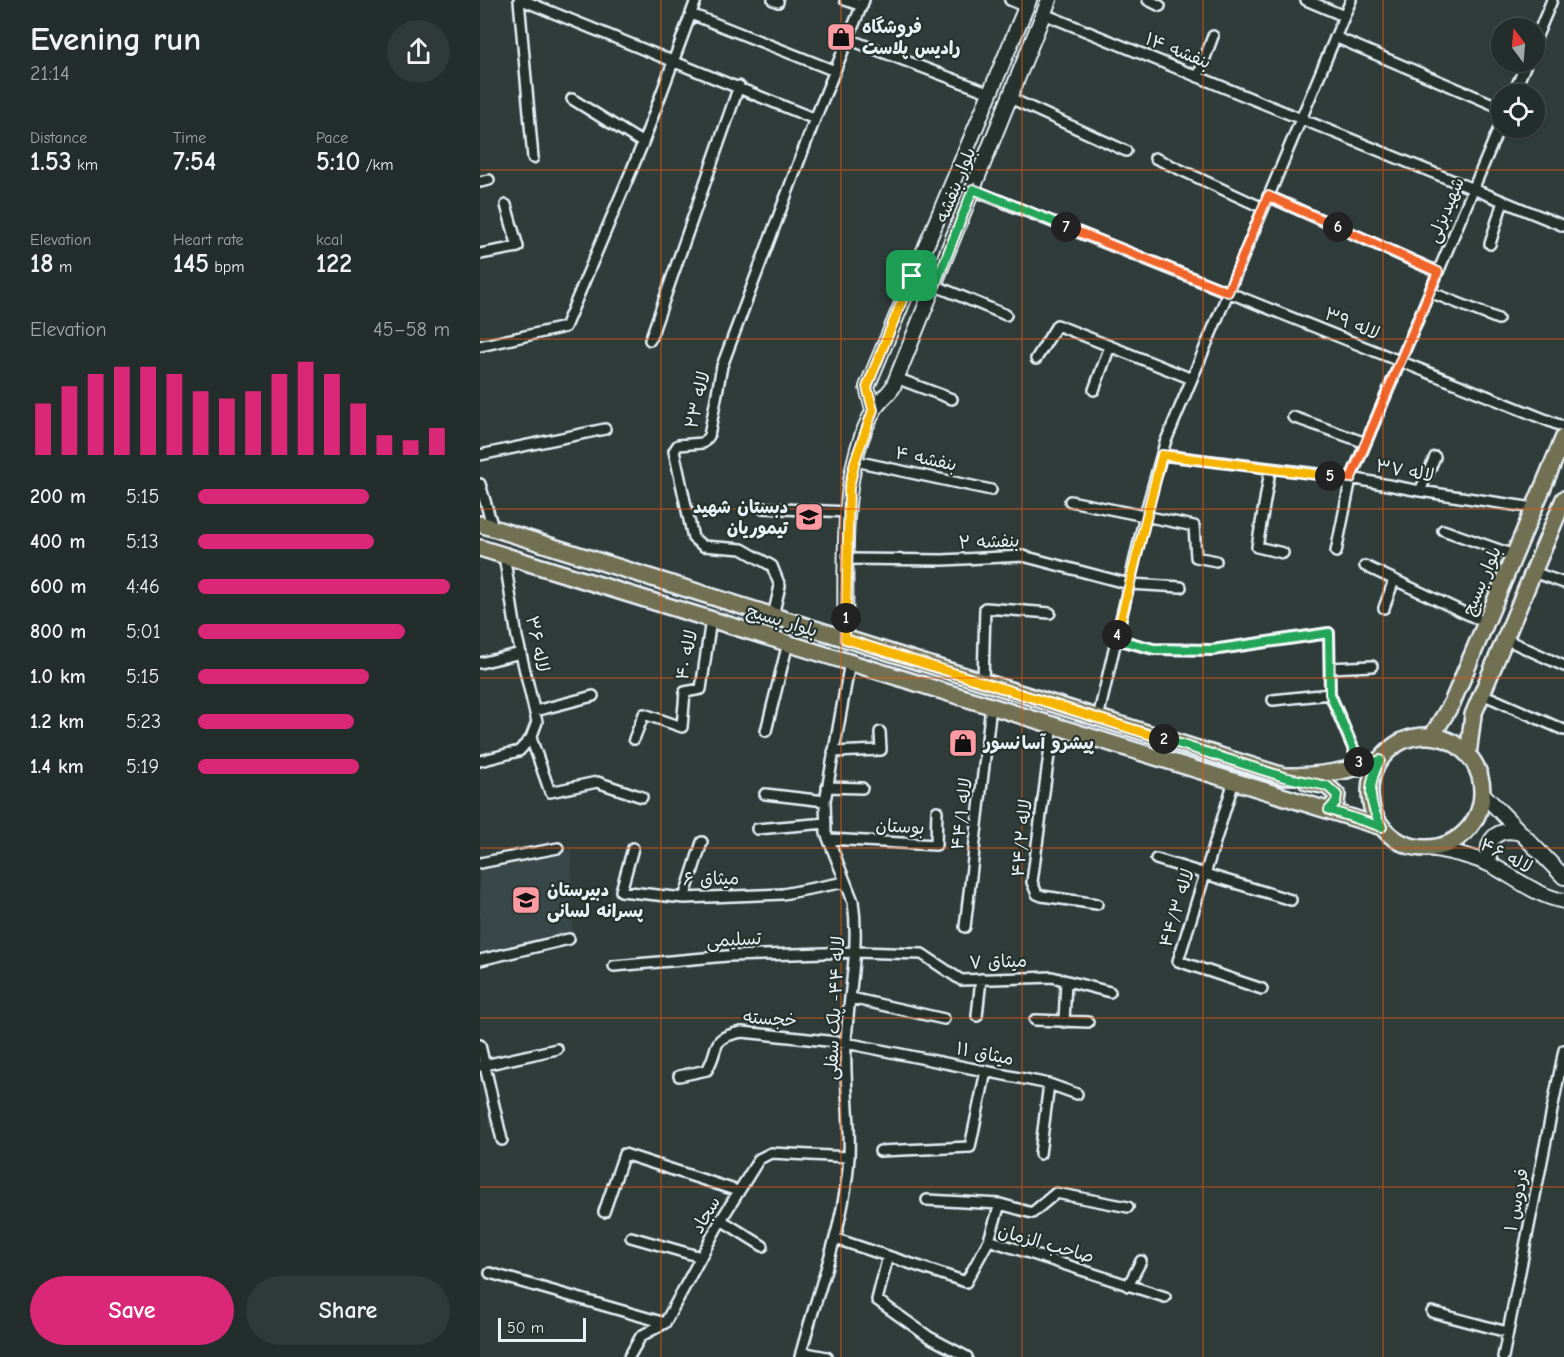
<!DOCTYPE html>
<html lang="en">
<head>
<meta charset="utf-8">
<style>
  :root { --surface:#232d2c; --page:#2f3938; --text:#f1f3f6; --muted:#a3a8a9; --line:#404948; --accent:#db2777 }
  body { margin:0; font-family:"Comic Neue","Playpen Sans Arabic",sans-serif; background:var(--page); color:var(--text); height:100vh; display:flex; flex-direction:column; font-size:22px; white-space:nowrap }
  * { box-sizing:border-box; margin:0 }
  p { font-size:20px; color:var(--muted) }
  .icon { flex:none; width:33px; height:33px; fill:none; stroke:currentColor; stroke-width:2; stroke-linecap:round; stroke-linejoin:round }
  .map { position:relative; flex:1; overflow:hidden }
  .sheet { display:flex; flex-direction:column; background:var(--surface); width:480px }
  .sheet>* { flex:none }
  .needle { width:39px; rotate:344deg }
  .fabs { position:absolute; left:1011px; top:18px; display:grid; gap:12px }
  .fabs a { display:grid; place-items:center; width:54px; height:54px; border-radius:50%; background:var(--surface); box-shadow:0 2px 4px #0004,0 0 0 2px var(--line); font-size:30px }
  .scale { position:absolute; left:18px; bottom:15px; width:88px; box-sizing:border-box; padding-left:6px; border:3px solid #e8f1f8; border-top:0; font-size:16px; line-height:21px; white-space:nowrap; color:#e8f1f8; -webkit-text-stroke:4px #26332d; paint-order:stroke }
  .pin { position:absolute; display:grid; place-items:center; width:51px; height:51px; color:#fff; margin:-26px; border-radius:12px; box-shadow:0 3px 9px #0006 }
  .km { position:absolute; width:30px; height:30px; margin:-15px; border-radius:50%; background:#222; color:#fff; font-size:16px; line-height:30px; text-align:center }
  .round { display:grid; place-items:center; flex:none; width:63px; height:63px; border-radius:32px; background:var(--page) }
  .head { display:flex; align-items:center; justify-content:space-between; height:102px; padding:0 30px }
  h1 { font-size:33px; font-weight:600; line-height:45px }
  .stats { display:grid; grid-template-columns:repeat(3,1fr); gap:9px; height:102px; padding:6px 30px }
  .stats div { display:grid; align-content:center }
  .stats b { font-size:26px; font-weight:600 }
  .stats small { font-size:16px; font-weight:400 }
  .stats p { font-size:16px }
  .chart { height:168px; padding:12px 30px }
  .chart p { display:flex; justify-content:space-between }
  .chart svg { width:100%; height:108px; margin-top:6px; stroke:var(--accent); stroke-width:6 }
  .button { display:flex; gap:12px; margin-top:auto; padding:12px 30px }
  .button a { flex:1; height:69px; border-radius:36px; background:var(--accent); color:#fff; font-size:24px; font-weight:600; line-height:69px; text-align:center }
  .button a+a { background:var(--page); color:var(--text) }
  ul { padding:0 30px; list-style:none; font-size:20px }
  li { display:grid; grid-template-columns:96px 72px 1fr; align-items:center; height:45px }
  li i { height:15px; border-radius:8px; background:var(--accent) }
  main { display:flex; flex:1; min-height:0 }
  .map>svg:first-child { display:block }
  .built { fill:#394649 }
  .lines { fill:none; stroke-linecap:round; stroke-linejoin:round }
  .street-casing { stroke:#e8f1f8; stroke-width:14 }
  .secondary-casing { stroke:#e8f1f8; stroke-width:18 }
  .primary-casing { stroke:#e8f1f8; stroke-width:20 }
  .street { stroke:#26332d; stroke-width:9 }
  .secondary { stroke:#26332d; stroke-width:14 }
  .primary { stroke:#716f52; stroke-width:15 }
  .split-1-casing { stroke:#fff; stroke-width:12 }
  .split-2-casing { stroke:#fff; stroke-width:12 }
  .split-3-casing { stroke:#fff; stroke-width:12 }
  .split-4-casing { stroke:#fff; stroke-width:12 }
  .split-5-casing { stroke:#fff; stroke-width:12 }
  .split-6-casing { stroke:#fff; stroke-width:12 }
  .split-7-casing { stroke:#fff; stroke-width:12 }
  .split-8-casing { stroke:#fff; stroke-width:12 }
  .split-1 { stroke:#f5b400; stroke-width:8 }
  .split-2 { stroke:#f5b400; stroke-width:8 }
  .split-3 { stroke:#22a559; stroke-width:8 }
  .split-4 { stroke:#22a559; stroke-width:8 }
  .split-5 { stroke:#f5b400; stroke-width:8 }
  .split-6 { stroke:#f0652b; stroke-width:8 }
  .split-7 { stroke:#f0652b; stroke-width:8 }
  .split-8 { stroke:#22a559; stroke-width:8 }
  .grid { fill:none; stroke:#e8590c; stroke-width:1.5; stroke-opacity:0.55 }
  .labels { text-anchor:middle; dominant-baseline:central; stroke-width:4.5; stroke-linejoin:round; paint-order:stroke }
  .poi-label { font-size:18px; font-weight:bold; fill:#e8f1f8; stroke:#26332d; text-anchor:start }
  .street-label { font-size:18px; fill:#e8f1f8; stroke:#26332d }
</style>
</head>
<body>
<main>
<section class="sheet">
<div class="head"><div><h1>Evening run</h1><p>21:14</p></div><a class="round"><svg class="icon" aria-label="share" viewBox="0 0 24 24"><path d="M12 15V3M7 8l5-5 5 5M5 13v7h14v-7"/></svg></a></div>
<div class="stats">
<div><p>Distance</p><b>1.53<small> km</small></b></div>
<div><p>Time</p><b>7:54</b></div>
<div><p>Pace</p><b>5:10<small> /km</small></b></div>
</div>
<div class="stats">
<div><p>Elevation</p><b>18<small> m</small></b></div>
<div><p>Heart rate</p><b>145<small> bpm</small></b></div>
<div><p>kcal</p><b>122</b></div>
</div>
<div class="chart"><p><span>Elevation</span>45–58 m</p>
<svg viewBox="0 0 160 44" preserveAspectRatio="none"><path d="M5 44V23M15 44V16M25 44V11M35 44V8M45 44V8M55 44V11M65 44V18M75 44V21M85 44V18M95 44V11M105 44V6M115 44V11M125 44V23M135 44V36M145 44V38M155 44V33"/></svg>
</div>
<ul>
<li><b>200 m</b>5:15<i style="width:68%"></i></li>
<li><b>400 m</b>5:13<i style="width:70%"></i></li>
<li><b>600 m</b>4:46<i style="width:100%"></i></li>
<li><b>800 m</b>5:01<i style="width:82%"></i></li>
<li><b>1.0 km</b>5:15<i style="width:68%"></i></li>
<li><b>1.2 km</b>5:23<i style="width:62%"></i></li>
<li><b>1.4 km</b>5:19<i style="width:64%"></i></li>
</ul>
<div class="button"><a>Save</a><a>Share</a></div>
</section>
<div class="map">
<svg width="1084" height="1357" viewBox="0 0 1084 1357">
  <rect width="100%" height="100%" fill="#2f3c3a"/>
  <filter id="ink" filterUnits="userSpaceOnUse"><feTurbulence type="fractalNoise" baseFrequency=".0167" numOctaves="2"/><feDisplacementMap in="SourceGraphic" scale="12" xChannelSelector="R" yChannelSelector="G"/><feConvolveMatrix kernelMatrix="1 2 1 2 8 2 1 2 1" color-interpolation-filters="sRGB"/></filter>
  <g filter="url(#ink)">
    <path class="built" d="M91,849L93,934L0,954V866Z"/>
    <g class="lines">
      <g class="street-casing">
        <path id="street" d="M39,0L53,158
          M42,0L335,119
          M293,0L298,2
          M365,0L382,6
          M530,0L547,7
          M668,0L680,6
          M826,0L864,16
          M211,14L355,71
          M564,14L1084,226
          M855,37L1022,108
          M368,39L510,93
          M1054,43L1072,0
          M718,77L733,36
          M1033,94L1047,62
          M530,98L646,151
          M92,99L163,143
          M675,158L783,208
          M0,182L9,180
          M493,190L1084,427
          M788,196L958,272
          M1010,244L1023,201
          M0,254L38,247L26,205
          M432,276L526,315
          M950,292L1018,319
          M170,340L259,86
          M0,346L85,327L163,143L216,0
          M556,359L577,325L712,379
          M416,378L472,399
          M614,390L630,346
          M813,417L886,443
          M0,455L125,429
          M682,455L871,478L940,491L1054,508
          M375,461L511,490
          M790,471L777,547L803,553
          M0,484L13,528
          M940,491L955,457
          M590,501L714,526L716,557L736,561
          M282,508L368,512
          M963,530L1034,555
          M856,552L871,478L1022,121
          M368,559L463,560L543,556L649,584L701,587
          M885,566L1006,623
          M1053,572L1084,583
          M904,608L914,580
          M293,616L300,586L292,566L262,549L223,546L213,538L194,451L198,445L223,443L229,436L242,366L335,119L384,0
          M636,639L673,649L732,650L849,633L850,694L881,767
          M1025,639L1084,666
          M0,663L41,653
          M850,668L892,666
          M503,682L505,608L570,613
          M1002,694L1084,730
          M793,700L850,694
          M55,711L113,696
          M618,718L666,511L685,443L871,0
          M573,725L552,882L557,894L562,896L617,904
          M286,731L308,643
          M51,738L70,792L117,782L162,797
          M154,739L164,714L202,727L205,692L221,689L231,619
          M353,752L401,750L400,732
          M0,761L39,751L51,738L57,722L37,637L24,555
          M754,781L698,961L782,989
          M347,787L382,788
          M285,794L345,801
          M277,829L346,823
          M349,839L456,845L457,811
          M153,848L141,891L204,898L303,894L365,882
          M676,859L811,900
          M0,863L78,848
          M204,898L222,842
          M485,927L511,706
          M0,960L89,939
          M134,966L247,956L376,952L442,954L481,980L572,977L630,992
          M371,998L464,1019
          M497,1016L501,979
          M555,1020L608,1022
          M584,1022L586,981
          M0,1045L22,1140
          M0,1066L77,1049
          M199,1076L227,1070C241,1047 228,1038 262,1032L366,1043L569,1084L560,1154
          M569,1084L597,1094
          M400,1151L490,1147L506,1071
          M447,1200L520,1204
          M124,1212L144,1154L258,1191
          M241,1220L283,1246
          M151,1237L221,1257
          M356,1239L486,1282L509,1240L685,1297
          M509,1240L520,1204L552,1213L576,1193L648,1207
          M408,1256L397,1300L449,1337L487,1357
          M10,1273L185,1323
          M648,1286L661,1261
          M952,1312L1027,1332
          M321,1352L347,1357
          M149,1357L161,1336L185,1323L241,1220L279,1159L291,1153L369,1157
          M320,1357C337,1290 365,1227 369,1157C371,1119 364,1081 366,1043C368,995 380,950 373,901L346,833L345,801L370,662
          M1023,1357L1084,1050"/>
      </g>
      <g class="secondary-casing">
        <path id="secondary" d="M393,410L387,387L549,0
          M365,639C367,569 358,474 393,412C397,403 407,396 413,387L569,0
          M1002,793L1084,877
          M950,848C971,852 993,856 1013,866C1037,879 1057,896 1084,901
          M1011,865C1002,841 1017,826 1041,833"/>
      </g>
      <g class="primary-casing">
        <path id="primary" d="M0,524L804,776C839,776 867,772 900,760
          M0,548L902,827
          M952,736L972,703L1084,437
          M890 792a56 56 0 1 1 112 0a56 56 0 1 1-112 0Z
          M988,755L993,715L1084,499
          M827,782L847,786L857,795L856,802L849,810"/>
      </g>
      <use href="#street" class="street"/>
      <use href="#secondary" class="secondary"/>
      <use href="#primary" class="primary"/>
    </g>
  </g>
  <g class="lines" filter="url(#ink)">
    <g class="split-1-casing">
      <path id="split-1" d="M366,618L369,488L375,461L393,410L387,387L432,276"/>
    </g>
    <g class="split-2-casing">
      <path id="split-2" d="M366,618L365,639L684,739"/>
    </g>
    <g class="split-3-casing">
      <path id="split-3" d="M684,739L804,777L847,786L857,795L856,802L849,810L902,827C888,803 887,785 900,760L881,767L879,762"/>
    </g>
    <g class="split-4-casing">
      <path id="split-4" d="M637,635L636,639L674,649L732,650L849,633L850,694L879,762"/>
    </g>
    <g class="split-5-casing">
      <path id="split-5" d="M637,635L682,455L850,476"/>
    </g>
    <g class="split-6-casing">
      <path id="split-6" d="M850,476L871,478L958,272L858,227"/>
    </g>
    <g class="split-7-casing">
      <path id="split-7" d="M586,227L748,292L788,196L858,227"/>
    </g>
    <g class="split-8-casing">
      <path id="split-8" d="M432,276L455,286L493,189L586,227"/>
    </g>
    <use href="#split-1" class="split-1"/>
    <use href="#split-2" class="split-2"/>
    <use href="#split-3" class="split-3"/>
    <use href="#split-4" class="split-4"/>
    <use href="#split-5" class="split-5"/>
    <use href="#split-6" class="split-6"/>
    <use href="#split-7" class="split-7"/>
    <use href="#split-8" class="split-8"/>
  </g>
  <path class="grid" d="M181,0V1357M361,0V1357M542,0V1357M723,0V1357M903,0V1357M0,170H1084M0,339H1084M0,509H1084M0,678H1084M0,848H1084M0,1018H1084M0,1187H1084"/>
  <defs>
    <g id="shop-square" transform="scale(1.5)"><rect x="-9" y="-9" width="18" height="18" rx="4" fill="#ff9aa2" stroke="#26332d"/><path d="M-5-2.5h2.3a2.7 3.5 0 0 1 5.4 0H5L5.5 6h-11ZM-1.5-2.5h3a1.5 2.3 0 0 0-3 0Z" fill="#111"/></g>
    <g id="school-square" transform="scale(1.5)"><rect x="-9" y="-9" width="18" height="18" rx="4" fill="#ff9aa2" stroke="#26332d"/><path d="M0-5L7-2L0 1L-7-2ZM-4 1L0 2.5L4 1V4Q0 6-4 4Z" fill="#111"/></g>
  </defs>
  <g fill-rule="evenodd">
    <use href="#shop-square" x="361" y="37"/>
    <use href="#school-square" x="329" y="517"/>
    <use href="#shop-square" x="483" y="743"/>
    <use href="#school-square" x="46" y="900"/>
  </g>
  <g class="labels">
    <g class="poi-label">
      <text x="382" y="27">فروشگاه<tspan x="382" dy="21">رادیس پلاست</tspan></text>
      <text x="308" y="507" text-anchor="end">دبستان شهید<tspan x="308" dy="21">تیموریان</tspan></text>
      <text x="504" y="743">پیشرو آسانسور</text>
      <text x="67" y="890">دبیرستان<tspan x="67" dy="21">پسرانه لسانی</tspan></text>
    </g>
    <g class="street-label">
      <text transform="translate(698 51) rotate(22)">بنفشه ۱۴</text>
      <text transform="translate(476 185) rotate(-68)">بلوار بنفشه</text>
      <text transform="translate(966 210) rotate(-67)">شهیدبزلی</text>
      <text transform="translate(872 324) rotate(22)">لاله ۳۹</text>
      <text transform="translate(218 400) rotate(-77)">لاله ۲۳</text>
      <text transform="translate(446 459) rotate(12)">بنفشه ۴</text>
      <text transform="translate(925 471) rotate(10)">لاله ۳۷</text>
      <text transform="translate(509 542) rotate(-2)">بنفشه ۲</text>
      <text transform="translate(1002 581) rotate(-67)">بلوار بسیج</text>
      <text transform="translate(302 621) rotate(17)">بلوار بسیج</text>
      <text transform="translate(57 644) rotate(78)">لاله ۳۶</text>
      <text transform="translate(207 655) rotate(-79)">لاله ۴۰</text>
      <text transform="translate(482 814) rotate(-83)">لاله ۴۴/۱</text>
      <text transform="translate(420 827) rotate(3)">بوستان</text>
      <text transform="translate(542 838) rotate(-84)">لاله ۴۴/۲</text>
      <text transform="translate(1026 856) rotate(27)">لاله ۴۶</text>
      <text transform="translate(231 879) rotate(-1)">میثاق ۶</text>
      <text transform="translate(697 908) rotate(-73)">لاله ۴۴/۳</text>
      <text transform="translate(254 940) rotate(-3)">تسلیمی</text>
      <text transform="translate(518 962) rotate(-2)">میثاق ۷</text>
      <text transform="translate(355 1008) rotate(-87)">لاله ۴۴- پلک سفلی</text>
      <text transform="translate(290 1019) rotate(4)">خجسته</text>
      <text transform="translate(505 1054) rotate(11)">میثاق ۱۱</text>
      <text transform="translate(1037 1200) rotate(-79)">فردوس ۱</text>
      <text transform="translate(226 1215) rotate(-60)">سجاد</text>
      <text transform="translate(566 1244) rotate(16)">صاحب الزمان</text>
    </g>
  </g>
</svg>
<div class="fabs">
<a><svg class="needle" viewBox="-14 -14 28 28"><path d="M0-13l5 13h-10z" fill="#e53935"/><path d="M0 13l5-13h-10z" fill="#a3a8a9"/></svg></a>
<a><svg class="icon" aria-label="locate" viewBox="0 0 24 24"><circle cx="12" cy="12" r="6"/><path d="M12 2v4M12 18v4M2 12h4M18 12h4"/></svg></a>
</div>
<div class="scale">50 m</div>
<div class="pin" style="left:432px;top:276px;background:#1e9e55"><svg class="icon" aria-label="arrive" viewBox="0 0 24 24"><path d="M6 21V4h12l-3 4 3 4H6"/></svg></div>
<b class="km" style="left:366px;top:618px">1</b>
<b class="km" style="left:684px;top:739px">2</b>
<b class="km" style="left:879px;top:762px">3</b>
<b class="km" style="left:637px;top:635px">4</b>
<b class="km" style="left:850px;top:476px">5</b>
<b class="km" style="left:858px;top:227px">6</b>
<b class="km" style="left:586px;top:227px">7</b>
</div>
</main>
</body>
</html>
